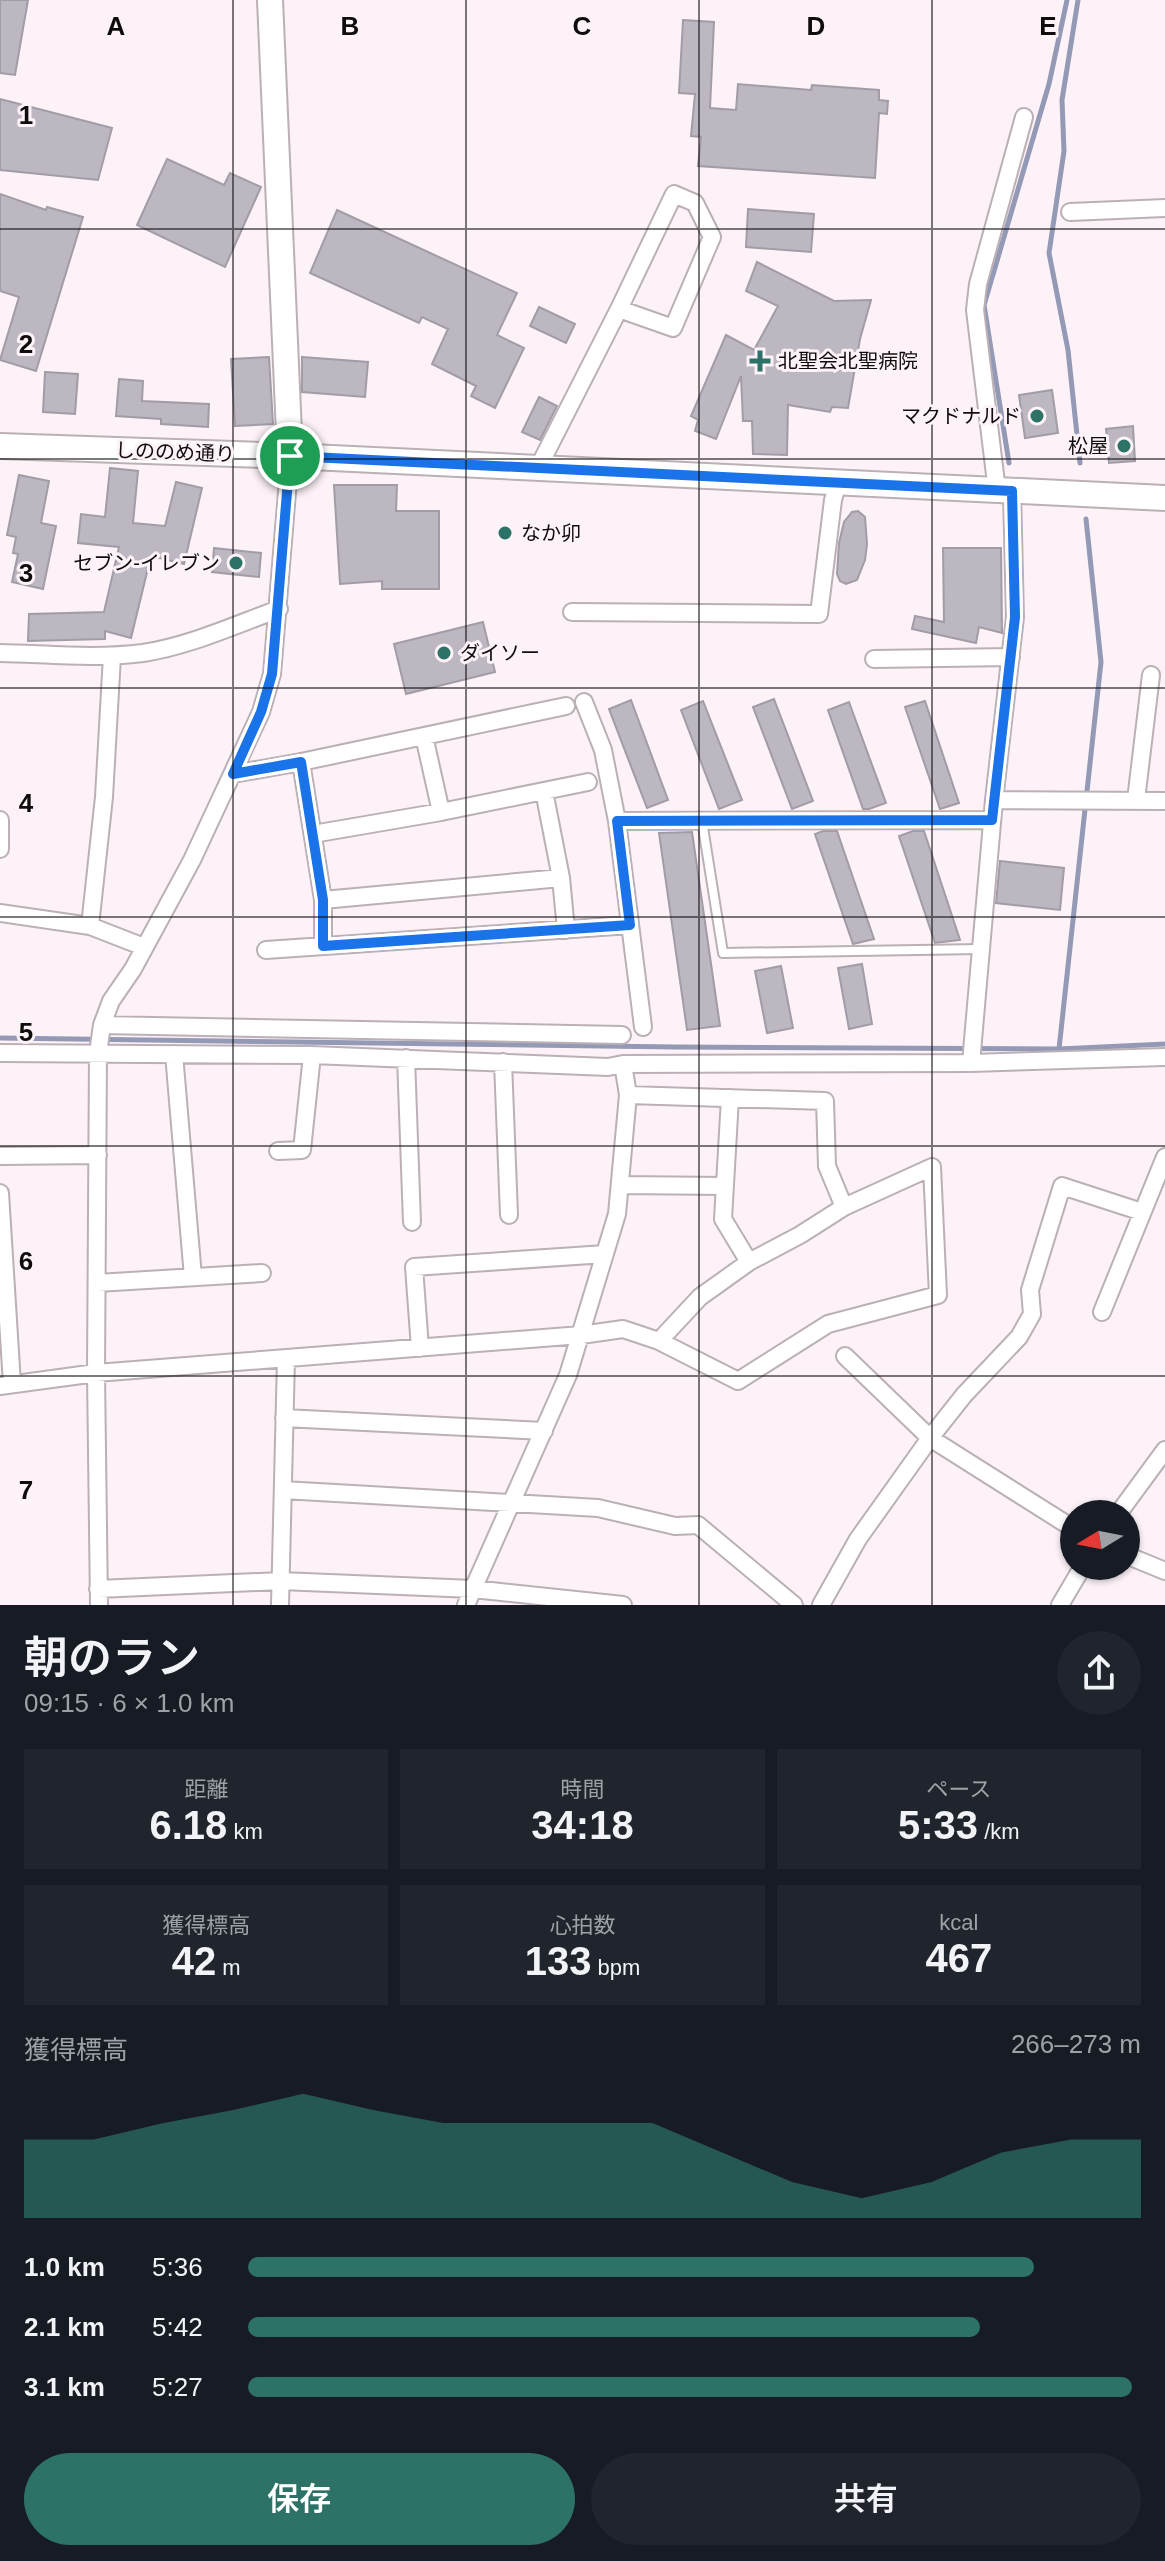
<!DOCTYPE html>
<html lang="ja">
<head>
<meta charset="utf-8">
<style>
  :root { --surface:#171b24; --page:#20242c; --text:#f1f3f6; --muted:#9ea1a6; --accent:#2d7266 }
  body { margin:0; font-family:Helvetica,"Noto Sans JP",sans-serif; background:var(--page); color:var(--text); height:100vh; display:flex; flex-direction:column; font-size:30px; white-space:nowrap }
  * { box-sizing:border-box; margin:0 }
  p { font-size:26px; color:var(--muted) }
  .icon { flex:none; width:44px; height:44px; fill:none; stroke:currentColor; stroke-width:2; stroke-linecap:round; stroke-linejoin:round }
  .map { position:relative; height:1605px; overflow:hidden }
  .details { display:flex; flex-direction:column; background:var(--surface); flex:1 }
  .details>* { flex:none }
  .needle { width:52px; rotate:260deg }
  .fabs { position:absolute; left:1060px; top:1500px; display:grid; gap:16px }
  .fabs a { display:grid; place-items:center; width:80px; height:80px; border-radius:50%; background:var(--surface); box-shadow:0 2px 6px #0004; font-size:40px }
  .pin { position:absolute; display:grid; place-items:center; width:68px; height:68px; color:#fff; margin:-34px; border:4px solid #fff; border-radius:50%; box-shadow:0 2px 8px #0007 }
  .round { display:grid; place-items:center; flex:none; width:84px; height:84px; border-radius:42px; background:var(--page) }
  .head { display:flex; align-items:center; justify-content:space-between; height:136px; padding:0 24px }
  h1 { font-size:44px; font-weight:600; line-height:60px }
  .figures { display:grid; grid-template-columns:repeat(3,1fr); gap:12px; height:136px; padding:8px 24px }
  .figures div { display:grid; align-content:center; border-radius:0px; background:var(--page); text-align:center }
  .figures b { font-size:40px; font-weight:600 }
  .figures small { font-size:22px; font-weight:400 }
  .figures p { font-size:22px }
  .chart { height:224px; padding:16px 24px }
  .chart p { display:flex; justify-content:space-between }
  .chart svg { width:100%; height:144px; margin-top:8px; fill:var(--accent); opacity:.7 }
  .primary-button { display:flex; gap:16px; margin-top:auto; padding:16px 24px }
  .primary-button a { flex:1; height:92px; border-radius:48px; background:var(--accent); color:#fff; font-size:32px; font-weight:600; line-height:92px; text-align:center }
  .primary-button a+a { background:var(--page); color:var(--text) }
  ul { padding:0 24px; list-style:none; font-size:26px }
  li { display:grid; grid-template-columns:128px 96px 1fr; align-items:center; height:60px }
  li i { height:20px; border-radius:10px; background:var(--accent) }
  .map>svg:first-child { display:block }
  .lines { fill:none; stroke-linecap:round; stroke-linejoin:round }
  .stream { stroke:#9499b5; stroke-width:5 }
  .building { fill:#bcb7c1; stroke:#a19ca5; stroke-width:2 }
  .lane-casing { stroke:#bab0b5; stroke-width:12 }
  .street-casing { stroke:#bab0b5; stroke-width:20 }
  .secondary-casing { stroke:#bab0b5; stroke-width:28 }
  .lane { stroke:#fff; stroke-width:8 }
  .street { stroke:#fff; stroke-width:16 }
  .secondary { stroke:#fff; stroke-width:24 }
  .route-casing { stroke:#fff; stroke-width:16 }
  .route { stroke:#1a73e8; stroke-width:10 }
  .grid { fill:none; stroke:#0f0c0e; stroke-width:2; stroke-opacity:0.55 }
  .poi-dot { fill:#2d7266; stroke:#fdf2f8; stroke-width:3 }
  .labels { text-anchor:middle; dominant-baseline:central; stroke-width:6; stroke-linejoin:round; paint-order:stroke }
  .poi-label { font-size:20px; fill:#0f0c0e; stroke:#fdf2f8; text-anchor:start }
  .street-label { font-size:20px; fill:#0f0c0e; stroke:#fdf2f8 }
  .grid-label { font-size:26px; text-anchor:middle; font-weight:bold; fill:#0f0c0e; stroke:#fdf2f8; stroke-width:6; stroke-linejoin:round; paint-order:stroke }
</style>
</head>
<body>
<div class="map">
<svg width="1165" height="1605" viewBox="0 0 1165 1605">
  <rect width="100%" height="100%" fill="#fdf2f8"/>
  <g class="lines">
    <path class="stream" d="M1078,0L1062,100L1064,151L1049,253L1068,350L1080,463
      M1009,463L984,305L1049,84L1067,0
      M0,1038L675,1047L1059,1049L1165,1044
      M1059,1049L1101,662L1086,519"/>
  </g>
  <path class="building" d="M0,0H28L15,75L0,73Z
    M683,20L714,22L710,108L736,110L738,84L811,90L812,85L879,90V100L888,101L887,114L879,113L875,178L698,166L701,137L691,136L695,94L679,93Z
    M0,99L112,128L98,180L0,170Z
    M167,159L224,185L230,173L261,187L225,267L137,225Z
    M0,194L46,210L47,207L83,217L36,371L0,360L19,297L0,291Z
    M748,209L814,214L811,252L746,247Z
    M337,210L517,293L497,335L524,348L495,408L471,396L476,386L432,364L448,329L422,317L419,323L310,273Z
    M757,262L834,301L871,300L860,339L848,408L832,407L830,412L788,405L787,455L753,454L752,421H743L741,376L716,439L695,431L698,420L691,416L726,335L754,350L778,306L746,291Z
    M539,307L575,324L566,343L530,326Z
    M269,357L273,424L235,426L231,359Z
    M302,357L368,362L365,397L302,392Z
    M45,372L78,374L75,414L43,412Z
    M119,379L143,381L142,401L209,404L208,427L161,424V419L116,416Z
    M1052,390L1058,433L1025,438L1019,395Z
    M539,397L557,406L540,440L522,432Z
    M1133,426L1135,461L1109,463L1106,429Z
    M110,468L138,471L133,523L165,526L176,482L202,488L184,564L151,556L131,638L105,631V639L28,641L29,614L104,612L119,547L78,543L81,514L105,517Z
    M19,475L49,481L41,523L56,526L43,589L12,582L18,554L13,553L16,537L7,535Z
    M334,485H397L396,511H439V589H382V581L340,584Z
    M858,511L865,517L867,544L865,560L857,580L846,584L840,581L837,574L839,543L844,522L852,512Z
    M214,548L261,553L259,577L212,572Z
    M943,548H1001L1002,633L979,627L976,643L912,629L915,616L944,622Z
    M483,622L495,672L406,694L394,644Z
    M774,699L813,801L792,809L753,707Z
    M631,700L668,800L647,808L609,709Z
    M703,701L742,800L719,809L681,710Z
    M925,701L959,803L940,809L905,707Z
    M849,702L886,803L869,809H863L828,710Z
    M823,831H837L874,939L853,944L815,834Z
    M913,831H924L960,940L935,943L899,836Z
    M692,832L720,1026L687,1030L659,833Z
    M1000,861L1064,868L1060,910L996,903Z
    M862,964L872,1024L849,1029L838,968Z
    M781,966L793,1028L767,1033L755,971Z"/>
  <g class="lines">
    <g class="lane-casing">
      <path id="lane" d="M702,821L723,953L981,949"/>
    </g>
    <g class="street-casing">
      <path id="street" d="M1070,212L1165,208
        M538,468L619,309L673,328L712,237L695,203L674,194L619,309
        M997,491L975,310L978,284L1024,117
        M572,612L819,614L833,500L838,483
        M0,653C47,654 96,659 143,653C189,646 235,625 279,609
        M874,659L1011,657
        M584,702L603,750L617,821L643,1027
        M424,736L441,812
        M301,762L323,900V946
        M233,774L301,762L566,706
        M544,791L561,878L566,930
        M994,800L1165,801
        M1136,800L1151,675
        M0,820V849
        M617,821L992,820
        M313,834L441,812L588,782
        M323,900L561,878
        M0,913L90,926L144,947
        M90,926L104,797L112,656
        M266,950L630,925
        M102,1025L622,1035
        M0,1053L312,1055L608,1067L623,1064L628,1095L617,1214L568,1375L466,1605
        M174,1054L193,1277
        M406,1058L412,1222
        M503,1062L509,1215
        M971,1063L994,800L1015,617L1012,491
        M623,1064L971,1063L1165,1057
        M628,1095L825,1101L827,1166L844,1207
        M730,1098L723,1219L749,1262
        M278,1151L302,1150L312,1055
        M0,1156L98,1155
        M621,1185L725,1186
        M0,1193L12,1384
        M97,1283L262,1273
        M1102,1312L1165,1157
        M420,1348L414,1267L605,1254
        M845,1356L930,1438L1074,1529
        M0,1386L96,1373L581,1335L623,1329L659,1341L738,1381L828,1324L938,1295L932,1167L844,1207L800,1235L749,1262L700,1297L659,1341
        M284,1418L544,1431
        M283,1490L598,1508L675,1526L698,1525L794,1605
        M1118,1514L1165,1450
        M1126,1555L1165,1571
        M98,1589L281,1581L473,1589L623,1605
        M99,1605L96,1373L98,1053L102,1025L111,1001L133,969L192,860L261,712L272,674L290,456
        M280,1605L286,1358
        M821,1605L858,1539L930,1438L964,1395L1019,1337L1032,1314L1030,1290L1062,1186L1142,1212
        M1060,1605L1083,1566"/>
    </g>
    <g class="secondary-casing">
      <path id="secondary" d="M270,0L290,456
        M0,446L290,456L1165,498"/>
    </g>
    <use href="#lane" class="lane"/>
    <use href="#street" class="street"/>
    <use href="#secondary" class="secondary"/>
  </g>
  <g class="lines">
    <g class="route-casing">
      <path id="route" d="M290,456L1012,491L1015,617L992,820L617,821L630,925L323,946V900L301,762L233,774L261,712L272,674Z"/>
    </g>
    <use href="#route" class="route"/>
  </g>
  <path class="grid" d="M233,0V1605M466,0V1605M699,0V1605M932,0V1605M0,229H1165M0,459H1165M0,688H1165M0,917H1165M0,1146H1165M0,1376H1165"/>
  <g class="poi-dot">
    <path d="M756 349h8v8h8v8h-8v8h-8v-8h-8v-8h8z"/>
    <circle cx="1037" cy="416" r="8"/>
    <circle cx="1124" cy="446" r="8"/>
    <circle cx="505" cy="533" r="8"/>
    <circle cx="236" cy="563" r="8"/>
    <circle cx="444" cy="653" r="8"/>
  </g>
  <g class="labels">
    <g class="poi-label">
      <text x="778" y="361">北聖会北聖病院</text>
      <text x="1021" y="416" text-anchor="end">マクドナルド</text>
      <text x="1108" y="446" text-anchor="end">松屋</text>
      <text x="521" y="533">なか卯</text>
      <text x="220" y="563" text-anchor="end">セブン-イレブン</text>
      <text x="460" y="653">ダイソー</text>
    </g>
    <g class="street-label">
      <text transform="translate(175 452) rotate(2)">しののめ通り</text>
    </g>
  </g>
  <g class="grid-label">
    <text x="116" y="35">A</text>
    <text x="350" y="35">B</text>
    <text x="582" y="35">C</text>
    <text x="816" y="35">D</text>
    <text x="1048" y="35">E</text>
    <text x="26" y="124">1</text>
    <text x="26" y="353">2</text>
    <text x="26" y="582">3</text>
    <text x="26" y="812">4</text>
    <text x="26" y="1041">5</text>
    <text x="26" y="1270">6</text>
    <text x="26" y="1499">7</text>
  </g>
</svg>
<div class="fabs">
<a><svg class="needle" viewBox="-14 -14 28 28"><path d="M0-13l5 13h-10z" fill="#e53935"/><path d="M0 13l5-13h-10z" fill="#9ea1a6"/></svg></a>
</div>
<div class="pin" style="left:290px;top:456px;background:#1e9e55"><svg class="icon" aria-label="arrive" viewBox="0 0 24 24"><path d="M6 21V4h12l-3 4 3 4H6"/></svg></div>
</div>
<section class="details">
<div class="head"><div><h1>朝のラン</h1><p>09:15 · 6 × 1.0 km</p></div><a class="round"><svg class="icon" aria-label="share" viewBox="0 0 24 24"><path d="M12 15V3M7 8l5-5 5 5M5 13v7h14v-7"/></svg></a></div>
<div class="figures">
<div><p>距離</p><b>6.18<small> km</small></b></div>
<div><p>時間</p><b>34:18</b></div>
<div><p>ペース</p><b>5:33<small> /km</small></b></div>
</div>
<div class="figures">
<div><p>獲得標高</p><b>42<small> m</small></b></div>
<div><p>心拍数</p><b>133<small> bpm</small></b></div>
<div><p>kcal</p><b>467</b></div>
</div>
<div class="chart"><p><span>獲得標高</span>266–273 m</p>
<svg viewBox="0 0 160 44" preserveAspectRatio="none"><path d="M0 44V20L10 20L20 15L30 11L40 6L50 11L60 15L70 15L80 15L90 15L100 24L110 33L120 38L130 33L140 24L150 20L160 20V44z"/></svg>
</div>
<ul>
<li><b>1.0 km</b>5:36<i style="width:88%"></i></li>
<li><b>2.1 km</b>5:42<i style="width:82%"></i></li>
<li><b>3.1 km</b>5:27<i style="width:99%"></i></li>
</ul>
<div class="primary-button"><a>保存</a><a>共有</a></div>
</section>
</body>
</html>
